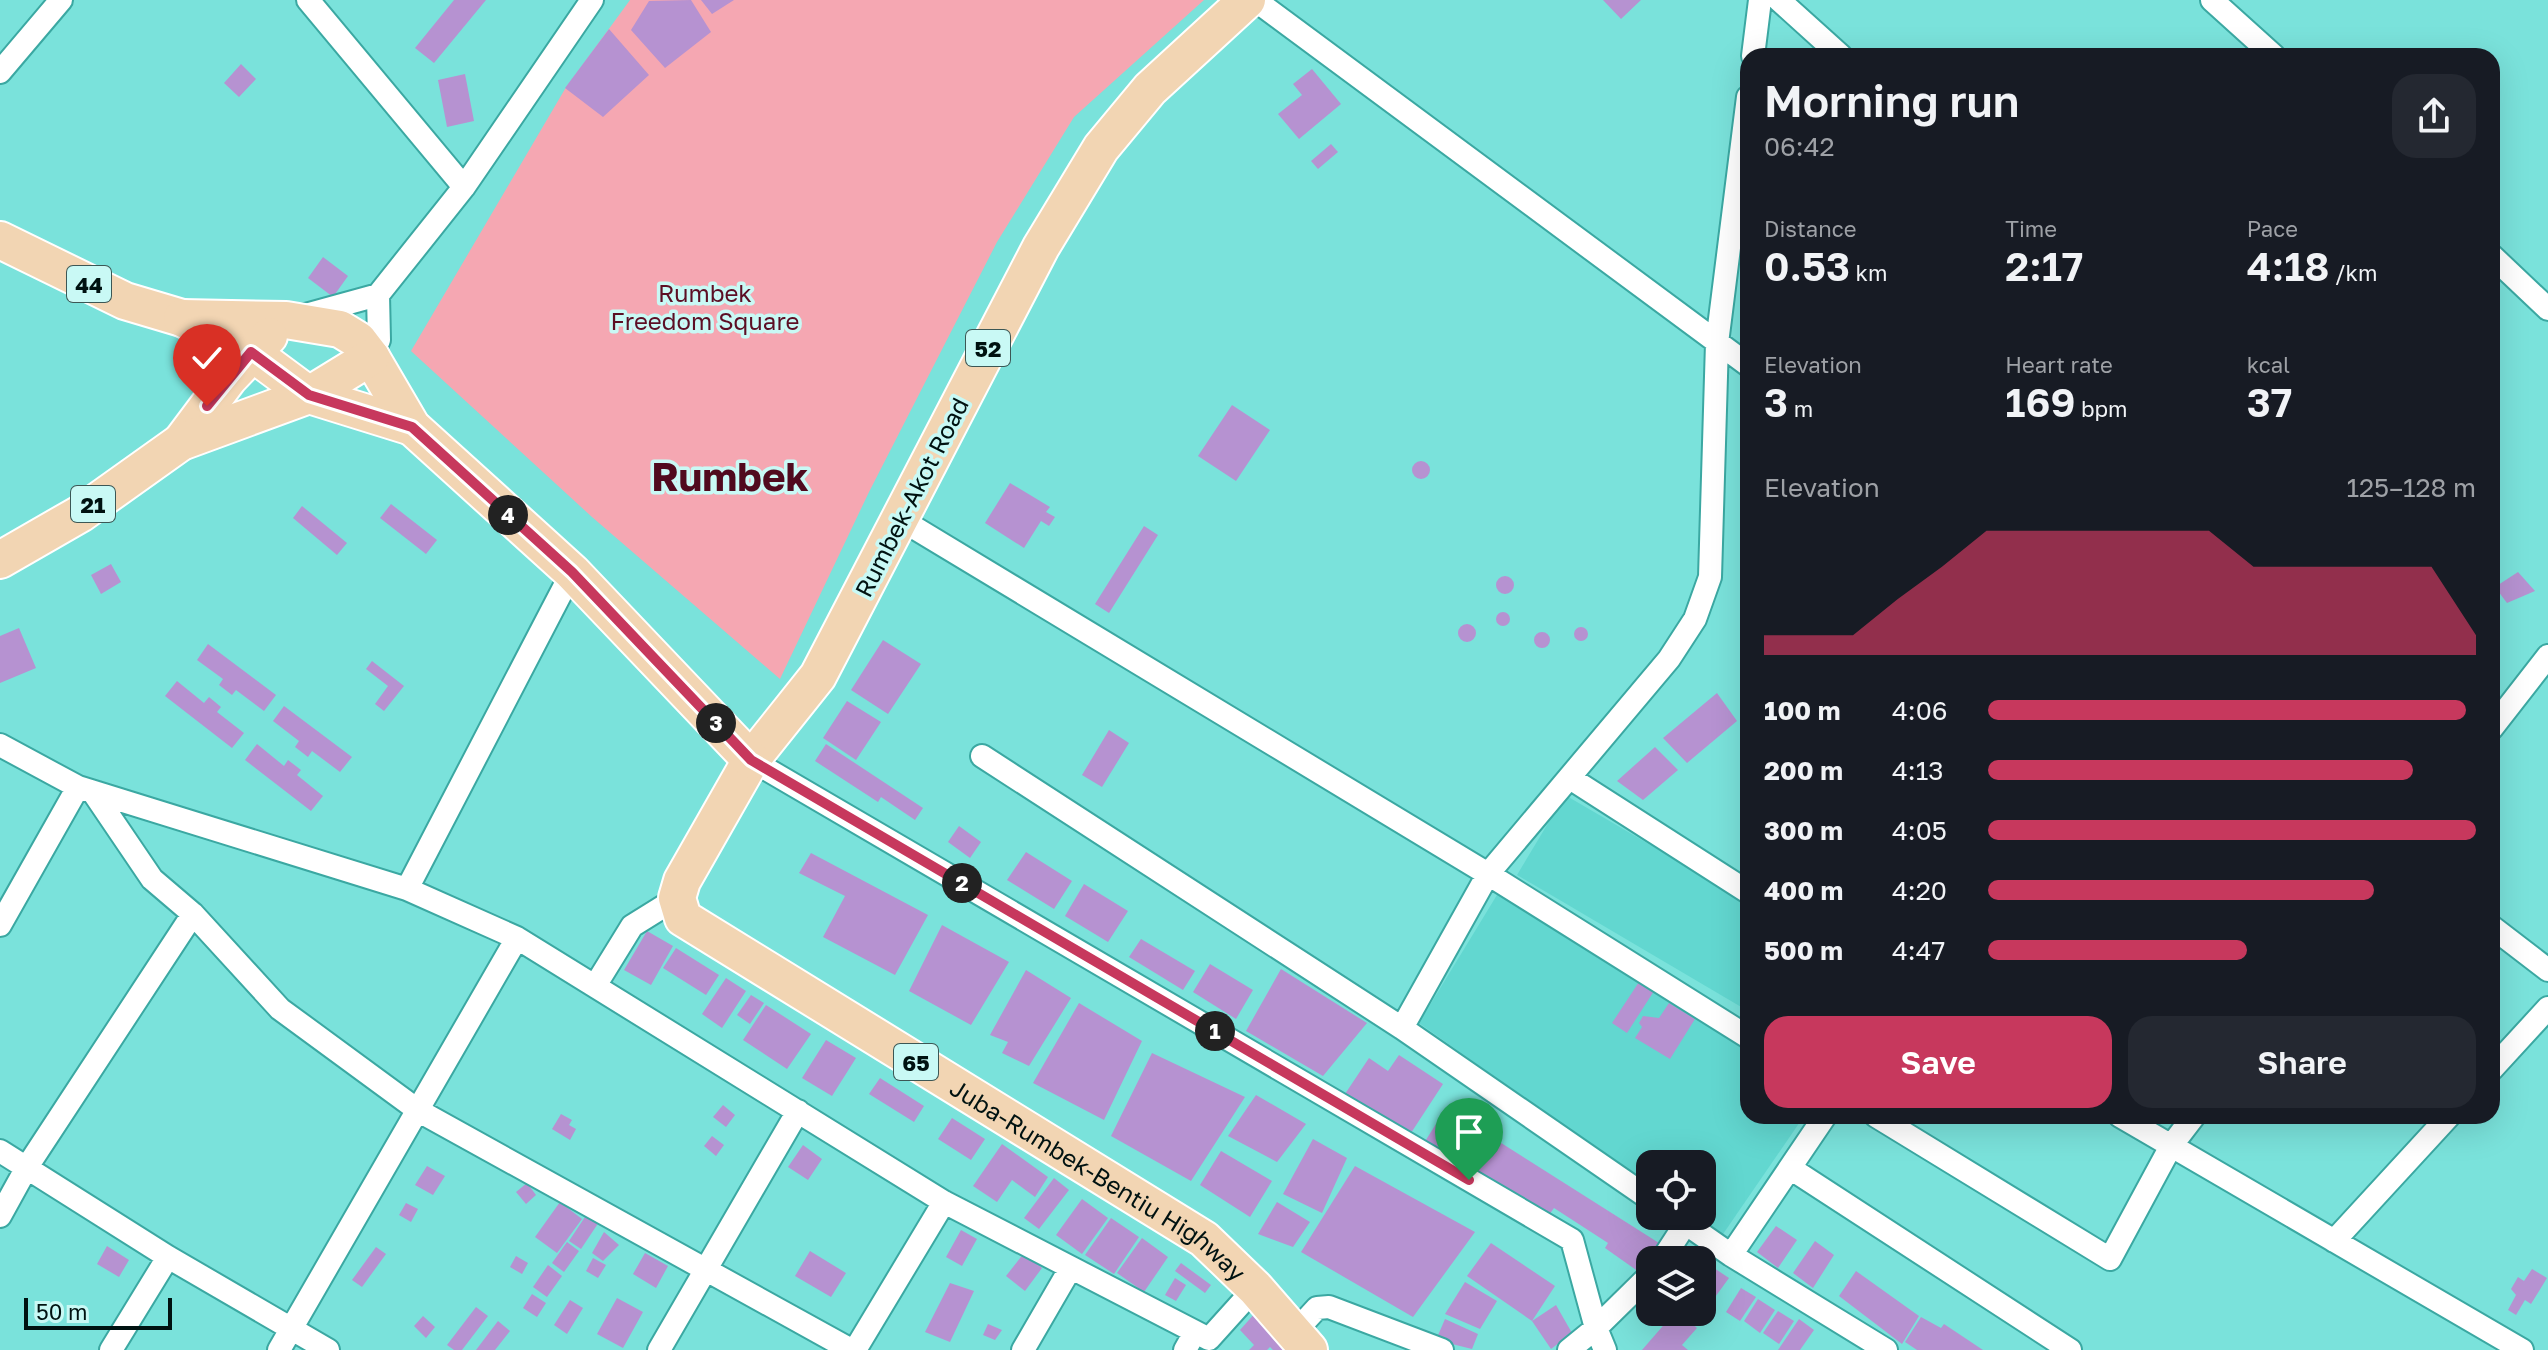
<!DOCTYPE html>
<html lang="en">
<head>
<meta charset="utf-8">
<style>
  :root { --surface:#171b24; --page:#242831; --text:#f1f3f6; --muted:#9ea1a6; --accent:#c7385d }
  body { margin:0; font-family:"Golos Text",sans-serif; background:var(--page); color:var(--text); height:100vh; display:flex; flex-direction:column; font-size:30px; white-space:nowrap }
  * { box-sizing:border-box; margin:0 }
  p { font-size:26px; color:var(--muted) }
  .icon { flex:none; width:44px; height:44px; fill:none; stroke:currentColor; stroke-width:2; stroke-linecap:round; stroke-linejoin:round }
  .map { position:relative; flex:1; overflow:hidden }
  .drawer { position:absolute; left:1740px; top:48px; width:760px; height:1076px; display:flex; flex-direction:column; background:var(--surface); border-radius:24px; box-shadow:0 8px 32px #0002 }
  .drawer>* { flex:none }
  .tools { position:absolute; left:1636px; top:1150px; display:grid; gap:16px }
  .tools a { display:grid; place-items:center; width:80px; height:80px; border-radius:16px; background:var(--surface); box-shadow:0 8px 32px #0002; font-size:40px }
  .scale { position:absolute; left:24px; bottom:20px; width:148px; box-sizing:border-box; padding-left:8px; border:4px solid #001211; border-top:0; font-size:22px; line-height:28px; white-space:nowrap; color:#001211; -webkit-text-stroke:6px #c9f9f5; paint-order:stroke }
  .pin { position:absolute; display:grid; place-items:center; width:68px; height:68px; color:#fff; margin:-82px -34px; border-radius:50% 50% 50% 0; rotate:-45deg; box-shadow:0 0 8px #0007 }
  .pin .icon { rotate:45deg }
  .km { position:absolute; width:40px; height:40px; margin:-20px; border-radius:50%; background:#222; color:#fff; font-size:22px; line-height:40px; text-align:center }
  .round { display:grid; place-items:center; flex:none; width:84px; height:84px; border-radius:24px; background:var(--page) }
  .headline { display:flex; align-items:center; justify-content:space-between; height:136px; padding:0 24px }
  h1 { font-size:44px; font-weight:600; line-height:60px }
  .stats { display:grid; grid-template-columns:repeat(3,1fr); gap:12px; height:136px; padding:8px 24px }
  .stats div { display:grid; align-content:center }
  .stats b { font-size:40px; font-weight:600 }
  .stats small { font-size:22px; font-weight:400 }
  .stats p { font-size:22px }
  .chart { height:224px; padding:16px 24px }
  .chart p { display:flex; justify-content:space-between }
  .chart svg { width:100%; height:144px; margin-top:8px; fill:var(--accent); opacity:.7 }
  .action { display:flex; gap:16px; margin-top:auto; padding:16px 24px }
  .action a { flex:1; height:92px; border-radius:24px; background:var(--accent); color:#fff; font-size:32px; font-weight:600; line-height:92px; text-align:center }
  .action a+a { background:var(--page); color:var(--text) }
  ul { padding:0 24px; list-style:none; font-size:26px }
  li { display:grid; grid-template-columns:128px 96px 1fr; align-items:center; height:60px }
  li i { height:20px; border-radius:10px; background:var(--accent) }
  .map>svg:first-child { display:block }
  .built { fill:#62d7d0 }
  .green { fill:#f5a7b2 }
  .building { fill:#b692d1 }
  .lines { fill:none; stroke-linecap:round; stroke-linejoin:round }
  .minor-casing { stroke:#3ba8a2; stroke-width:26 }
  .primary-casing { stroke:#fff; stroke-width:40 }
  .minor { stroke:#fff; stroke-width:22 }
  .primary { stroke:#f2d5b3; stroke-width:36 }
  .route-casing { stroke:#fff; stroke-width:16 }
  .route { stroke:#c7385d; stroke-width:10 }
  .labels { text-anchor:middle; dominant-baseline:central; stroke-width:7; stroke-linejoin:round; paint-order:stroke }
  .shield { fill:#c9f9f5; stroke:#3c5755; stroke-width:2 }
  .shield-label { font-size:22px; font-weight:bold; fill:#001211 }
  .park-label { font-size:24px; fill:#5c0e24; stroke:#c9f9f5 }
  .street-label { font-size:24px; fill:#001211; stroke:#c9f9f5 }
  .town-label { font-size:40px; font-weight:bold; fill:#500a1e; stroke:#c9f9f5 }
</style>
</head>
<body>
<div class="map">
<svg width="2548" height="1350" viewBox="0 0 2548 1350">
  <rect width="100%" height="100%" fill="#7ae2db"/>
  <path class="built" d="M1565,795L1748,902V1011L1517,875Z
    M1500,890L1748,1039V1116H1804L1721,1237L1690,1216H1702V1164H1650V1187L1419,1023Z"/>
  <path class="green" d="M630,0H1204L1074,117L997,242L869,492L780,679L592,517L411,351L565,89Z"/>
  <path class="building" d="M454,0H486L434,63L415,48Z
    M691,0L711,32L665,68L631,30L649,1Z
    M701,0H734L712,14Z
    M1603,0H1641L1621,19Z
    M609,29L649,75L603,117L565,88Z
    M241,64L256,79L239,97L224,83Z
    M1312,69L1341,104L1299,139L1278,114L1302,95L1293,84Z
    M465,74L474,121L447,127L438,80Z
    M1331,144L1338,152L1318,169L1311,161Z
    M323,257L348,276L333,297L308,278Z
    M1232,405L1270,430L1236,481L1198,456Z
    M1412 470a9 9 0 1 1 18 0a9 9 0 1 1-18 0Z
    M1010,483L1050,507L1046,512L1055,517L1049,526L1041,521L1024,548L985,523Z
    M391,504L437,540L426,554L380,518Z
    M302,506L347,543L337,555L293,518Z
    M1144,526L1158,535L1109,613L1095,604Z
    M111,564L121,582L101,594L91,575Z
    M2518,572L2535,591L2507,603L2495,587Z
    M1496 585a9 9 0 1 1 18 0a9 9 0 1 1-18 0Z
    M1496 619a7 7 0 1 1 14 0a7 7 0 1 1-14 0Z
    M1458 633a9 9 0 1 1 18 0a9 9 0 1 1-18 0Z
    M1574 634a7 7 0 1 1 14 0a7 7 0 1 1-14 0Z
    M19,628L36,668L0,683V636Z
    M1534 640a8 8 0 1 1 16 0a8 8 0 1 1-16 0Z
    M883,640L921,664L888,714L851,690Z
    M208,644L276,695L264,711L236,690L232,695L219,685L223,679L197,660Z
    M372,661L404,686L384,711L375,704L388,686L366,669Z
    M177,681L204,703L209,697L221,707L217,712L244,733L232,748L165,696Z
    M1717,693L1737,721L1687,763L1663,738Z
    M847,701L881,722L856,760L823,738Z
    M284,706L352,757L340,772L312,751L308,757L295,747L299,741L273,721Z
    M1109,730L1129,743L1102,787L1082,775Z
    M257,744L284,766L288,760L301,770L297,775L323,796L311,811L245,760Z
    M826,744L923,808L915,820L881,797L878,802L815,761Z
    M1655,747L1678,770L1643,800L1617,781Z
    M959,826L981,842L970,858L948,842Z
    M1026,852L1072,881L1054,909L1007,880Z
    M811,853L928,915L895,975L823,937L845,896L799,873Z
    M1084,884L1128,911L1108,942L1065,916Z
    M942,925L1009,962L971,1025L909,991Z
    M647,931L673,946L651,985L624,970Z
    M1141,939L1195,971L1183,990L1129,957Z
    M676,948L719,975L706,995L663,968Z
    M1210,964L1253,990L1236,1019L1193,992Z
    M1281,969L1367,1023L1323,1076L1246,1031Z
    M1026,970L1071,998L1029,1066L1002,1053L1008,1042L990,1035Z
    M726,978L746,991L722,1028L702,1014Z
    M1639,982L1654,991L1627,1033L1612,1023Z
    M751,995L764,1003L750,1024L737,1015Z
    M1079,1003L1142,1041L1104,1120L1033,1083Z
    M1669,1003L1695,1019L1670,1059L1635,1038L1642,1027L1639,1023L1643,1016L1659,1018Z
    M766,1005L811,1034L787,1069L743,1040Z
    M826,1040L856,1058L832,1096L802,1078Z
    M1152,1053L1245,1097L1191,1181L1111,1136Z
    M1399,1055L1443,1084L1409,1136L1345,1094L1369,1058L1388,1071Z
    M880,1078L924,1106L914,1122L869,1094Z
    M1256,1095L1306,1124L1277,1162L1228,1136Z
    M723,1105L735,1115L726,1127L713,1117Z
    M1446,1108L1659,1243L1639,1272L1605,1248L1608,1243L1554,1208L1546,1219L1424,1143Z
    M561,1114L572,1120L569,1125L576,1129L570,1140L552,1129Z
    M952,1118L985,1139L971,1160L938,1139Z
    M712,1136L724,1145L716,1156L704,1146Z
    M1313,1139L1347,1158L1322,1213L1283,1194Z
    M1002,1144L1048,1177L1035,1197L1012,1180L997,1202L973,1186Z
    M803,1145L822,1159L808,1180L788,1167Z
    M1221,1151L1272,1181L1250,1217L1200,1185Z
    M427,1166L445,1176L433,1195L415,1185Z
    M1355,1166L1475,1232L1413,1317L1301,1252Z
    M1054,1178L1069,1190L1039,1229L1024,1218Z
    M527,1183L536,1195L526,1204L516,1192Z
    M1082,1199L1108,1218L1082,1254L1056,1235Z
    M560,1202L582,1219L557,1253L535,1237Z
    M1277,1202L1310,1222L1293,1247L1258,1234Z
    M406,1203L418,1209L411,1222L399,1215Z
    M587,1214L599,1222L581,1249L569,1241Z
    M1111,1218L1139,1237L1114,1274L1085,1255Z
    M1776,1226L1797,1240L1778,1268L1757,1252Z
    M961,1230L977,1239L962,1266L946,1257Z
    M604,1232L619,1245L603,1261L592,1253Z
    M1142,1238L1168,1257L1144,1292L1117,1273Z
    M1815,1241L1834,1255L1813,1288L1793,1273Z
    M567,1242L579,1251L564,1272L552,1263Z
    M1491,1243L1555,1286L1532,1321L1467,1276Z
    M107,1246L129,1260L119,1277L97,1264Z
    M376,1247L386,1254L362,1287L352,1280Z
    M810,1251L846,1273L831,1297L795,1276Z
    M645,1253L668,1266L656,1288L633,1274Z
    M1024,1253L1042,1268L1025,1291L1006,1276Z
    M516,1256L528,1263L522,1274L510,1267Z
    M593,1258L606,1265L598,1278L586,1271Z
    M1181,1263L1211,1285L1205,1293L1175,1271Z
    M548,1265L562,1276L547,1297L533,1287Z
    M1714,1268L1729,1278L1710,1304L1702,1298V1285Z
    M2532,1269L2547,1278L2531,1304L2525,1300L2516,1315L2508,1310L2516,1295L2511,1289L2518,1277L2524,1281Z
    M1856,1271L1919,1316L1902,1344L1839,1296Z
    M1175,1278L1186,1285L1176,1301L1165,1295Z
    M1465,1282L1497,1301L1480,1329L1445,1314Z
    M950,1283L974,1291L950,1342L925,1332Z
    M1741,1288L1756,1297L1740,1321L1726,1312Z
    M532,1294L546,1303L537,1317L523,1308Z
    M617,1298L643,1312L623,1348L597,1334Z
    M1758,1299L1775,1310L1760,1333L1744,1321Z
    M570,1300L583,1308L567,1334L554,1325Z
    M1556,1305L1572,1333L1551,1349L1532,1321Z
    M476,1307L488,1316L462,1350H454L447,1345Z
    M1778,1311L1794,1321L1779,1344L1763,1333Z
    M1256,1312L1295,1350H1273L1270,1347L1267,1350H1249L1254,1345L1240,1330Z
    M1675,1312H1679L1697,1328L1682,1345L1688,1350H1642Z
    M423,1316L435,1327L426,1338L414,1326Z
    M1921,1317L1941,1328L1944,1324L1983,1350H1917L1905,1342Z
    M1445,1319L1478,1334L1472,1349L1436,1340Z
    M1799,1319L1814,1330L1800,1350H1778Z
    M498,1321L510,1331L495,1350H476Z
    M988,1324L1002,1330L995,1340L983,1335Z"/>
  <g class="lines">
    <g class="minor-casing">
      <path id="minor" d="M308,0L464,187
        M1255,0L1748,365
        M1779,0L1841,56
        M2212,0L2274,56
        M1753,56L1760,0
        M0,72L61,0
        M2492,256L2548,309
        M298,317L378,295L464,187L592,0
        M371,357L379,340L378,295
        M900,519L1488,874L1748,1037
        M2492,728L2548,656
        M0,745L78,787L407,889L517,938L944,1202L1209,1339L1255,1288
        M982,756L1402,1028L1650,1199
        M751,760L1572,1240L1596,1328L1605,1350
        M1570,778L1748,892
        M93,792L152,879L193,914L280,1009L419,1111L851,1350
        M407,889L572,572
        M0,925L78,787
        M2492,927L2548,970
        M595,986L632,926L677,898
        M1402,1028L1488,874L1669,659L1695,619L1710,577L1717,343L1748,97
        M2492,1069L2548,1008
        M1876,1116L2110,1259L2171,1146L2194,1116
        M2120,1116L2522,1350
        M0,1151L168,1257L328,1350
        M1790,1168L2070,1350
        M0,1216L27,1167L193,914
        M1675,1216L1731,1255L1886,1350
        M2334,1241L2449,1116
        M1731,1255L1825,1116
        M1662,1260L1686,1223
        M1294,1333L1317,1308L1329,1307L1442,1350
        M111,1350L168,1257
        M279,1350L517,938
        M659,1350L798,1111
        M855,1350L944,1202
        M1023,1350L1070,1269
        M1185,1350L1195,1332
        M1569,1350L1596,1328L1650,1275"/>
    </g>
    <g class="primary-casing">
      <g id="primary">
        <path id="s1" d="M1247,0L1150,89L1101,148L1041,247L818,676L751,760L682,881L677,898L683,918L1204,1239L1255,1288L1309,1350"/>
        <path d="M0,240L125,301L182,318L251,352L309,395L412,427"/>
        <path d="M182,318L286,320L340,329L358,340L371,357L412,427L572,572L751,760"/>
        <path d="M181,442L229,378L269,336"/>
        <path d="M0,560L80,514L181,442L309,395L371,357"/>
      </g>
    </g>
    <use href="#minor" class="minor"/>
    <use href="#primary" class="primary"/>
  </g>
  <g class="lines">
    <g class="route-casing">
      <path id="route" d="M207,406L251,352L309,395L412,427L572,572L751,760L1469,1180"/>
    </g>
    <use href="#route" class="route"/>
  </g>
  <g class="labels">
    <g class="shield">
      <rect x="67" y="266" width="44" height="36" rx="6"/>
      <rect x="966" y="330" width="44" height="36" rx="6"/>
      <rect x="71" y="486" width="44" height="36" rx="6"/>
      <rect x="894" y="1044" width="44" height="36" rx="6"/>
    </g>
    <g class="shield-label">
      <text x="89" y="284">44</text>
      <text x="988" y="348">52</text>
      <text x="93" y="504">21</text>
      <text x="916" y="1062">65</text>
    </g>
    <g class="park-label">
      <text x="705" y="292">Rumbek<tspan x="705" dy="28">Freedom Square</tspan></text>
    </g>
    <g class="street-label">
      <text transform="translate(911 497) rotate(-63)">Rumbek-Akot Road</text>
      <text stroke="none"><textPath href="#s1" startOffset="1584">Juba-Rumbek-Bentiu Highway</textPath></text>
    </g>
    <g class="town-label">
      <text x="730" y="476">Rumbek</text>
    </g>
  </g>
</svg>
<div class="tools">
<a><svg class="icon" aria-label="locate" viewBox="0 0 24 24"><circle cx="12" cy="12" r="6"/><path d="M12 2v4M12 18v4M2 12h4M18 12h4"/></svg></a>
<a><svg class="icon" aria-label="layers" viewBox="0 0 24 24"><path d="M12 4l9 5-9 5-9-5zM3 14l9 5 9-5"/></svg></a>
</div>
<div class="scale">50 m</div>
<div class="pin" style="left:1469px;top:1180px;background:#1e9e55"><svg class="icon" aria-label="arrive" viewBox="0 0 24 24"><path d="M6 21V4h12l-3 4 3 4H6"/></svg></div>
<div class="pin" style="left:207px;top:406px;background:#d93025"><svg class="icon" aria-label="check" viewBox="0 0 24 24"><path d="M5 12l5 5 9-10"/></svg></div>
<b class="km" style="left:1215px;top:1031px">1</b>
<b class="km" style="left:962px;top:883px">2</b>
<b class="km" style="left:716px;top:723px">3</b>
<b class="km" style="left:508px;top:515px">4</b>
<section class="drawer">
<div class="headline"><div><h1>Morning run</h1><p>06:42</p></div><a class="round"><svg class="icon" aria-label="share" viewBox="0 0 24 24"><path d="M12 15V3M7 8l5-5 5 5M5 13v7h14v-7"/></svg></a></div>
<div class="stats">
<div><p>Distance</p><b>0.53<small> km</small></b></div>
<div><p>Time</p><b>2:17</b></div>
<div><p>Pace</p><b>4:18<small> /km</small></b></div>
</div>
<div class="stats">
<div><p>Elevation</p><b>3<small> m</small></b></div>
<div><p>Heart rate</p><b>169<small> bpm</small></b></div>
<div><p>kcal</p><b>37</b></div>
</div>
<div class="chart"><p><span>Elevation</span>125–128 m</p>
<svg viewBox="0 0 160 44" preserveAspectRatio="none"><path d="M0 44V38L10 38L20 38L30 27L40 17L50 6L60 6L70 6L80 6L90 6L100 6L110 17L120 17L130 17L140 17L150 17L160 38V44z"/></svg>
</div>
<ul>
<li><b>100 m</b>4:06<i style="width:98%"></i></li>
<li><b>200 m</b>4:13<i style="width:87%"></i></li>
<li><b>300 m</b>4:05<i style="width:100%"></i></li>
<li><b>400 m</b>4:20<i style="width:79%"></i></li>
<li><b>500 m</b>4:47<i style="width:53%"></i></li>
</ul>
<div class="action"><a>Save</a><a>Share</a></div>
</section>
</div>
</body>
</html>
